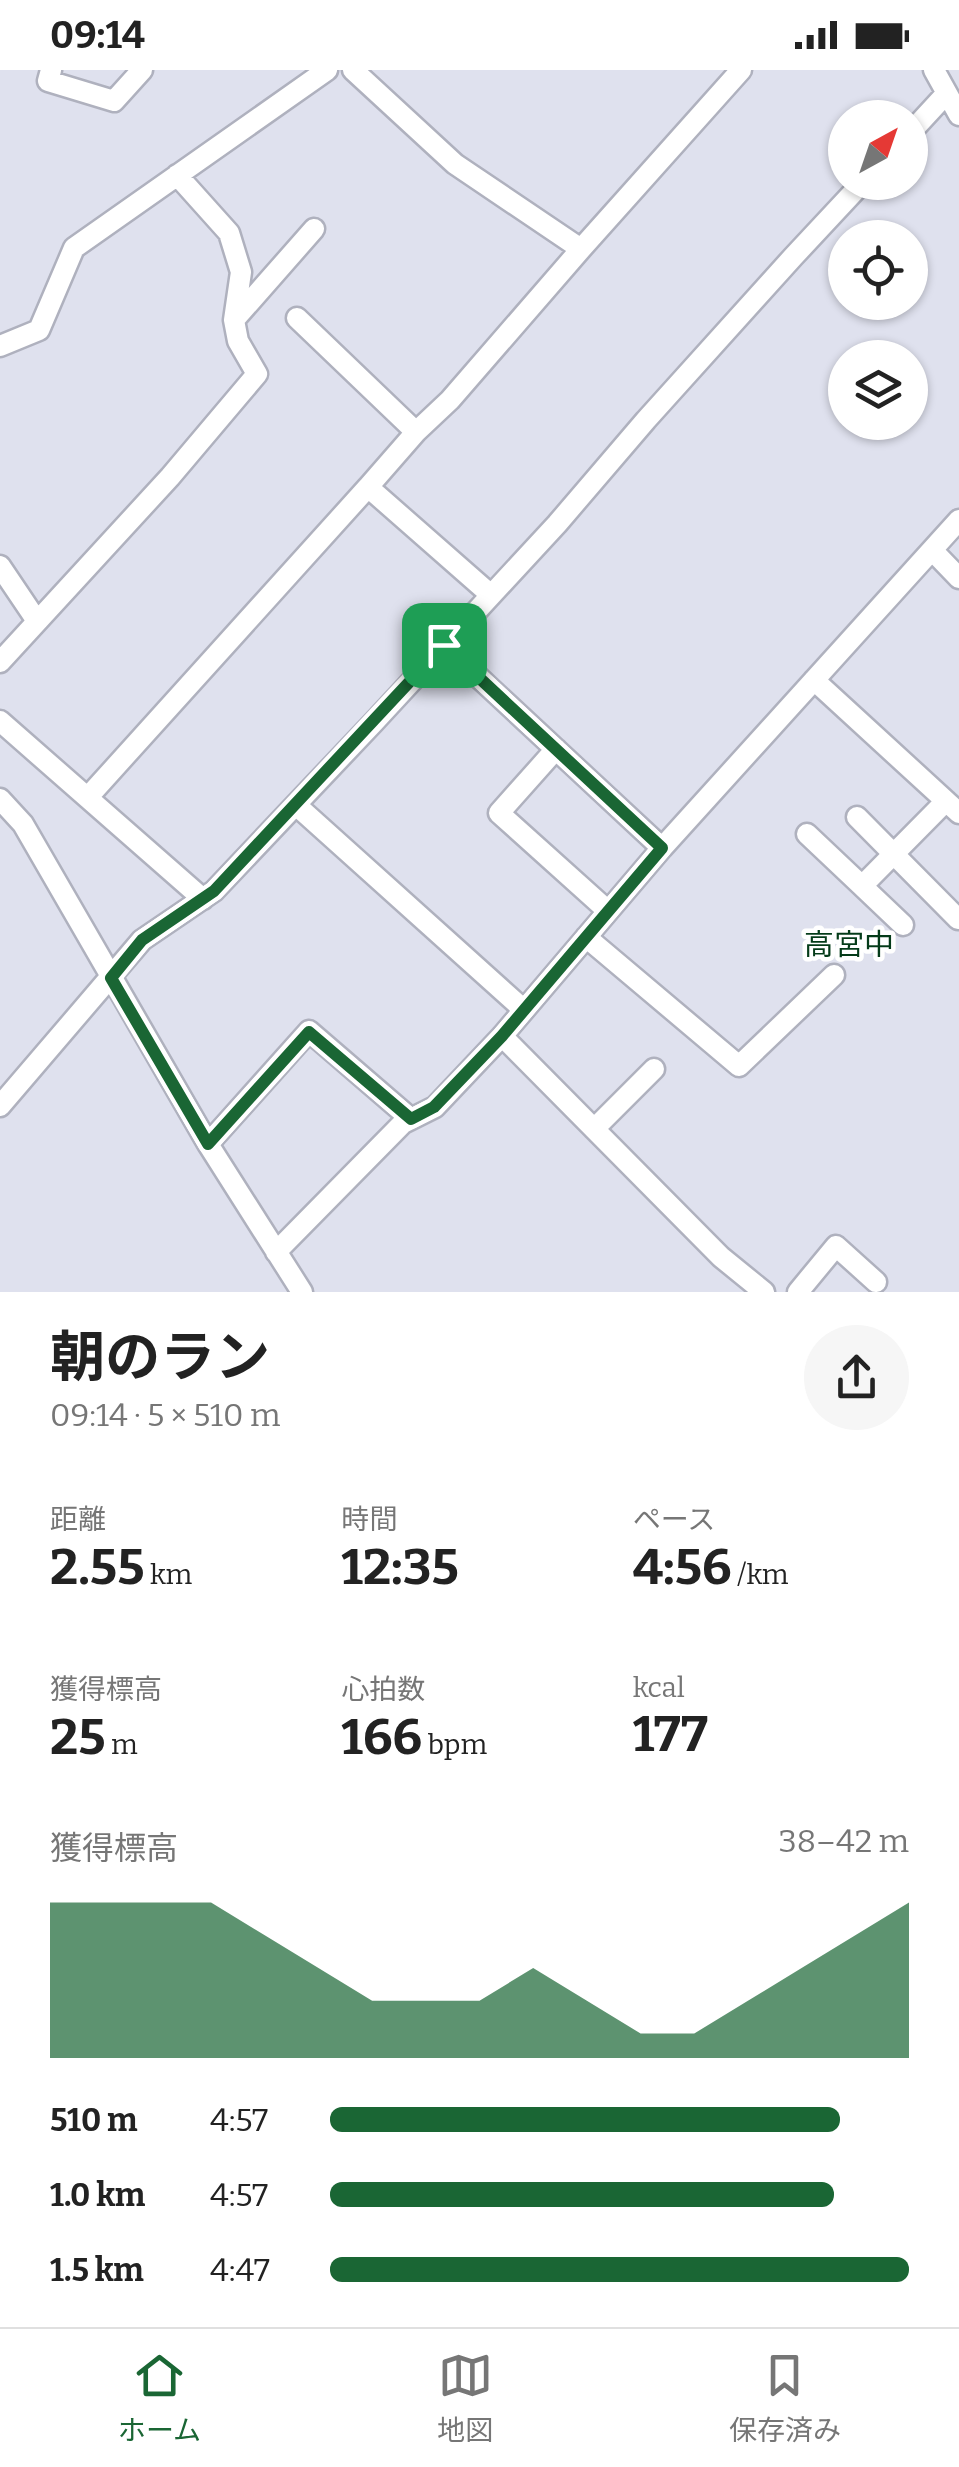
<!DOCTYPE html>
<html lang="ja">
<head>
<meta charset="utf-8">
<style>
  :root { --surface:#fff; --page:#f6f6f6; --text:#222; --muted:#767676; --line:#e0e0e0; --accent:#1a6634 }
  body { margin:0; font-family:Bitter,"Noto Sans JP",serif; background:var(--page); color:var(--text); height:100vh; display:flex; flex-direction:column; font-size:38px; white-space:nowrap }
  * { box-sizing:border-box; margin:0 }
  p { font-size:32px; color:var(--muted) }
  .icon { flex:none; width:55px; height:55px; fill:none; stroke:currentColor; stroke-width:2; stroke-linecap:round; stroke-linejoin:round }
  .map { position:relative; height:1222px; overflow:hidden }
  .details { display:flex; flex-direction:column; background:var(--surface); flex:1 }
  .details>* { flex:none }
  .needle { width:65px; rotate:40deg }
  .controls { position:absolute; left:828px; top:30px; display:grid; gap:20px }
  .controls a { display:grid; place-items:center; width:100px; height:100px; border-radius:50%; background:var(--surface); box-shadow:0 2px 8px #0004; font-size:50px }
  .pin { position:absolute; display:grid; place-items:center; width:85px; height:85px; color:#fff; margin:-42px; border-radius:20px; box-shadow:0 5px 15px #0006 }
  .round { display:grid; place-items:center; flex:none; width:105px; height:105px; border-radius:52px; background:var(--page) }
  .overview { display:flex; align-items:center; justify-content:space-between; height:170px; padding:0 50px }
  h1 { font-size:55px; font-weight:700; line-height:75px }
  .stats { display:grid; grid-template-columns:repeat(3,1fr); gap:15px; height:170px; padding:10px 50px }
  .stats div { display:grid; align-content:center }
  .stats b { font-size:50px; font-weight:700 }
  .stats small { font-size:28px; font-weight:400 }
  .stats p { font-size:28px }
  .chart { height:280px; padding:20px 50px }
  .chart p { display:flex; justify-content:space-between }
  .chart svg { width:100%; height:180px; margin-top:10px; fill:var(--accent); opacity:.7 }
  ul { padding:0 50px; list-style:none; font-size:32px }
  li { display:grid; grid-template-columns:160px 120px 1fr; align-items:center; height:75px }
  li i { height:25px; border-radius:12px; background:var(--accent) }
  .status { display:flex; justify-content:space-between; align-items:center; height:70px; padding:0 50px; background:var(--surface); direction:ltr }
  .status svg { height:28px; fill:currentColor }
  .tab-bar { display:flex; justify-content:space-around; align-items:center; height:140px; border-top:2px solid var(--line); background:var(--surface); font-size:28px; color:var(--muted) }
  .tab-bar a { display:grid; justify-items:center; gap:5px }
  .tab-bar .active { color:var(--accent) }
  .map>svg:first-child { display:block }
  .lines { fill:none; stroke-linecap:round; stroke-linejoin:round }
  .minor-casing { stroke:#afb1be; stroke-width:25 }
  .minor { stroke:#fff; stroke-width:20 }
  .route-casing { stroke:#fff; stroke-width:20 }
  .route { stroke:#1a6634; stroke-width:12 }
  .labels { text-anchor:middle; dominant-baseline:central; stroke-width:9; stroke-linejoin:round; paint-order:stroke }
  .quarter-label { font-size:30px; fill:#043b19; stroke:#fff }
</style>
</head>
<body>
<div class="status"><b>09:14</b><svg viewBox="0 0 49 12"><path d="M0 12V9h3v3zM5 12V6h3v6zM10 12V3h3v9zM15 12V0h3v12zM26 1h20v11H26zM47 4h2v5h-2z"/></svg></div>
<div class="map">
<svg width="959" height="1222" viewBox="0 0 959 1222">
  <rect width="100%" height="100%" fill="#dfe1ee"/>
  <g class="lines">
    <g class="minor-casing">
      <path id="minor" d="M51,0L48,11L114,31L142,0
        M353,0L455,94L581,179
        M934,0L959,45
        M910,63L946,24
        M297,248L416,362
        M234,250L314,159
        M0,276L39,260L74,178L327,0
        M932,480L959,508
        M0,496L37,551
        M491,525L368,417L416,362L450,330L581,179L741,0
        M444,575L662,778
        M0,592L170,407L257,304L238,271L234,250L241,202L229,163L177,105
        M814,610L959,743
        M0,651L203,829
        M556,679L499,743L608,841
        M88,727L368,417
        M0,729L23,754L208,1074L302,1222
        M296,735L524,940
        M857,747L958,849
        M807,764L862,816
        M903,855L862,816L946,731
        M586,867L739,996L834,905
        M502,966L721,1187L764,1222
        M0,1036L142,870L214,821L374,652L557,454L646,350L793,187L863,112
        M594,1059L654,999
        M208,1074L309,961L411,1049
        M276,1182L403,1053L435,1037L502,966L662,778L959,450
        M798,1222L836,1176L876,1212"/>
    </g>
    <use href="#minor" class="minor"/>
  </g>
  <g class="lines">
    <g class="route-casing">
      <path id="route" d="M444,575L662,778L502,966L434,1037L411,1049L309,962L208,1074L111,908L142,870L214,821Z"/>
    </g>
    <use href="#route" class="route"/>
  </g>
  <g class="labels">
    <g class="quarter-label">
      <text x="849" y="875">高宮中</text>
    </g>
  </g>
</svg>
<div class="controls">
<a><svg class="needle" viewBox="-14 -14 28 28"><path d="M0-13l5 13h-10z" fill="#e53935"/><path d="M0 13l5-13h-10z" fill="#767676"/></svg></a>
<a><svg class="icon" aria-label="locate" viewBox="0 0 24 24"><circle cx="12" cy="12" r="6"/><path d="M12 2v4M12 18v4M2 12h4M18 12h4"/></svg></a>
<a><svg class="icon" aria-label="layers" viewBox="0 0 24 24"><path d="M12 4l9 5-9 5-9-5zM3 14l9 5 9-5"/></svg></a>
</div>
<div class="pin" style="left:444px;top:575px;background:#1e9e55"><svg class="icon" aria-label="arrive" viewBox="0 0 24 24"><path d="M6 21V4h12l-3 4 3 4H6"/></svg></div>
</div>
<section class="details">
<div class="overview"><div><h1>朝のラン</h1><p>09:14 · 5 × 510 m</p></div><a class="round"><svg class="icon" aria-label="share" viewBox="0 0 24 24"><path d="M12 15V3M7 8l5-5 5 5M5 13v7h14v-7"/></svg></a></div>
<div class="stats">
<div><p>距離</p><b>2.55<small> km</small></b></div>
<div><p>時間</p><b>12:35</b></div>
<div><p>ペース</p><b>4:56<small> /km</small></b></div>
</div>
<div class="stats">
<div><p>獲得標高</p><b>25<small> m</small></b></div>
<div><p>心拍数</p><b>166<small> bpm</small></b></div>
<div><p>kcal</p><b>177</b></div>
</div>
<div class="chart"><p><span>獲得標高</span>38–42 m</p>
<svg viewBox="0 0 160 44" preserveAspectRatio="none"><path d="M0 44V6L10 6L20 6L30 6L40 14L50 22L60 30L70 30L80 30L90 22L100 30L110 38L120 38L130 30L140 22L150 14L160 6V44z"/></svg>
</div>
<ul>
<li><b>510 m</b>4:57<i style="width:88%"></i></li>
<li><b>1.0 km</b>4:57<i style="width:87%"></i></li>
<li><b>1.5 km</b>4:47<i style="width:100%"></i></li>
</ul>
</section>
<nav class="tab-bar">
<a class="active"><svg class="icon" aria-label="home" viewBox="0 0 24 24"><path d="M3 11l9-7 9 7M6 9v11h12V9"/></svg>ホーム</a>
<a><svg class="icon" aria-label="map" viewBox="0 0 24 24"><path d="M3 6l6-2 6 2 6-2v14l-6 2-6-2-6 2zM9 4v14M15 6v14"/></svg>地図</a>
<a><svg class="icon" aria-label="saved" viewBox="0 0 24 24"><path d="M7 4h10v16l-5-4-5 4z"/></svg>保存済み</a>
</nav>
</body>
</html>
